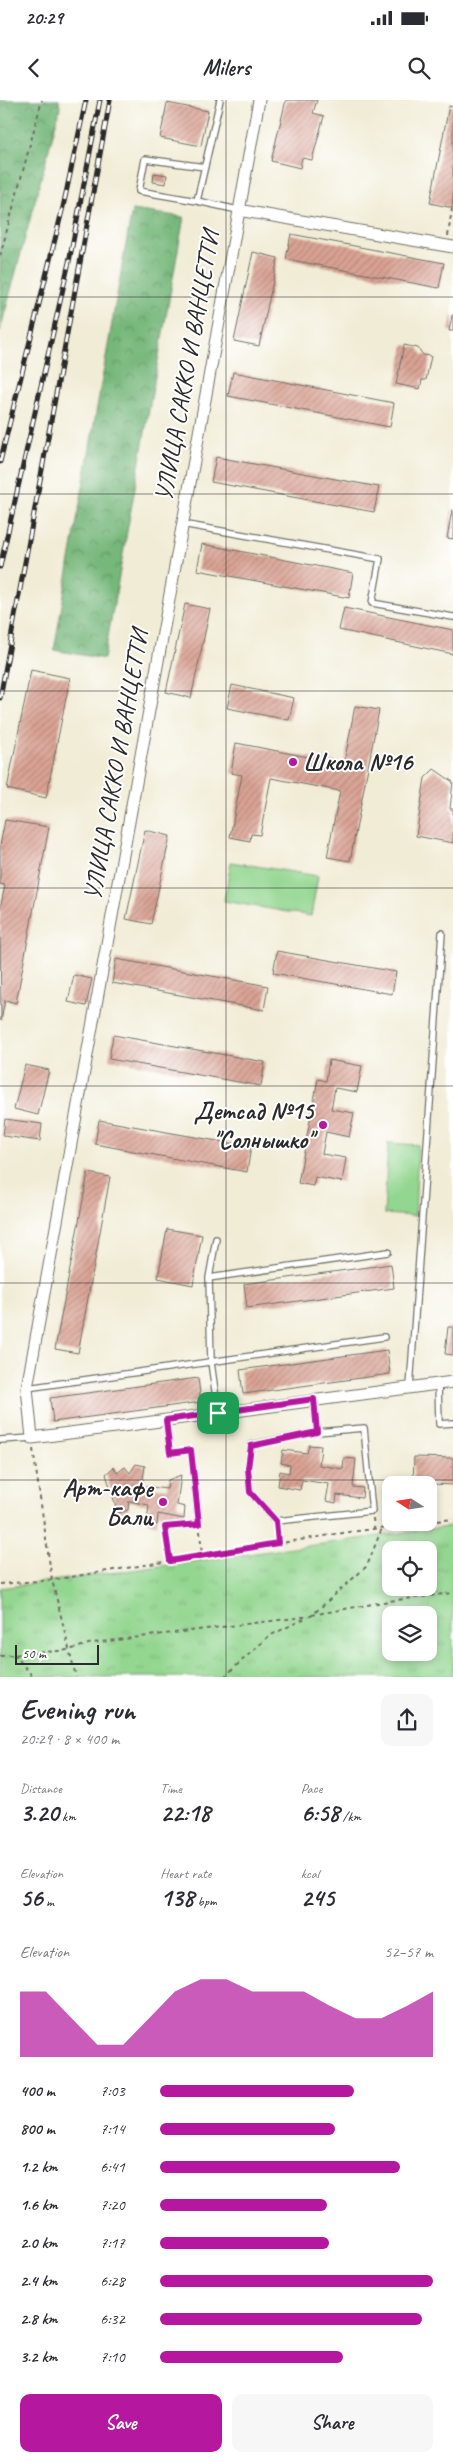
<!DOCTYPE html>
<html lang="en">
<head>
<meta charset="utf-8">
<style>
  :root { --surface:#fff; --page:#f7f7f7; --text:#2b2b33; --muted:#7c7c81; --accent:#b5179e }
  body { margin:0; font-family:Caveat,sans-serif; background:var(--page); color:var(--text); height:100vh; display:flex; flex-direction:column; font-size:19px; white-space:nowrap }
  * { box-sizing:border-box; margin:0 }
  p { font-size:16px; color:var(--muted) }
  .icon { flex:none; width:28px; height:28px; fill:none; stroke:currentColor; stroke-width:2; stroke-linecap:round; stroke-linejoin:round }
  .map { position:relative; height:1577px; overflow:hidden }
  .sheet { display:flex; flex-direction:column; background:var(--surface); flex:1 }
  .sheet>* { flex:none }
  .needle { width:32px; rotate:282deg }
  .controls { position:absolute; left:382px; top:1376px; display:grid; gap:10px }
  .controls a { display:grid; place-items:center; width:55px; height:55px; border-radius:10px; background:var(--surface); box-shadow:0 2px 8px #0003; font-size:25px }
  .scale { position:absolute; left:15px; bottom:12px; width:84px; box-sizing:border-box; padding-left:5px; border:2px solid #2b2b2b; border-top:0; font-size:14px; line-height:18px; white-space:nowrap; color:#2b2b2b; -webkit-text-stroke:4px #fff; paint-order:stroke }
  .pin { position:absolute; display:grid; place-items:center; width:42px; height:42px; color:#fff; margin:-21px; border-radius:10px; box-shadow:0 2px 8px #0006 }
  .round { display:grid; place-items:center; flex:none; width:52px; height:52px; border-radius:10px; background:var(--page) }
  .head { display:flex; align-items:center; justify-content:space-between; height:85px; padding:0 20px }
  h1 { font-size:28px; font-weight:700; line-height:38px }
  .stats { display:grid; grid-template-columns:repeat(3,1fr); gap:8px; height:85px; padding:5px 20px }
  .stats div { display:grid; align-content:center }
  .stats b { font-size:25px; font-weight:700 }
  .stats small { font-size:14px; font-weight:400 }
  .stats p { font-size:14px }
  .chart { height:140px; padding:10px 20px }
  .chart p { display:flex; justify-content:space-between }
  .chart svg { width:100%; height:90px; margin-top:5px; fill:var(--accent); opacity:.7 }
  .primary-button { display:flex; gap:10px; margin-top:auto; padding:10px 20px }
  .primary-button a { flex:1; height:58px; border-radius:10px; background:var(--accent); color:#fff; font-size:20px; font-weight:700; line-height:58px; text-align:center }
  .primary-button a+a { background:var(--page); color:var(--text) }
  ul { padding:0 20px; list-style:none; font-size:16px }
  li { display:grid; grid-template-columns:80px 60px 1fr; align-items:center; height:38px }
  li i { height:12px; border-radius:6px; background:var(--accent) }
  .status { display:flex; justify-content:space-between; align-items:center; height:35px; padding:0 25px; background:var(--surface); direction:ltr }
  .status svg { height:14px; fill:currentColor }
  header { display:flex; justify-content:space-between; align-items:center; height:65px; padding:0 20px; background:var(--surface); font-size:22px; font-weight:700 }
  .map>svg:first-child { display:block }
  .grass { fill:url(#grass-tufts); stroke:#5f805d; fill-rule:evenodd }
  .forest { fill:url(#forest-crowns); stroke:#507152 }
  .park { fill:#93d68f; stroke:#5f805d }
  .building { fill:url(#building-hatch) }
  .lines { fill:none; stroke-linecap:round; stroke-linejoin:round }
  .lane-casing { stroke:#706f66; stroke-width:8 }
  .street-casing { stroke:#706f66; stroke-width:13 }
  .path { stroke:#706f66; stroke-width:2; stroke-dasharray:4 4; stroke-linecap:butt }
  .lane { stroke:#fff; stroke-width:5.5 }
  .street { stroke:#fff; stroke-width:11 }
  .rail-casing { stroke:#2b2b2b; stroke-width:5 }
  .rail { stroke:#fff; stroke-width:3; stroke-dasharray:9; stroke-linecap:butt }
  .route-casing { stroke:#fff; stroke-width:10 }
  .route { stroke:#b5179e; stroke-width:6 }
  .grid { fill:none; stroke:#2b2b2b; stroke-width:1; stroke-opacity:0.55 }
  .poi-dot { fill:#b5179e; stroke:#fff; stroke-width:2 }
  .labels { text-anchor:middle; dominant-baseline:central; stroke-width:4; stroke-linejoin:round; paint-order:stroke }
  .street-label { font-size:25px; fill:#2b2b2b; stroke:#fff }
  .poi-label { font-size:25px; font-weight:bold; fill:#2b2b2b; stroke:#fff; text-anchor:end }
</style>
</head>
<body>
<div class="status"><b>20:29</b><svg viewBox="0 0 49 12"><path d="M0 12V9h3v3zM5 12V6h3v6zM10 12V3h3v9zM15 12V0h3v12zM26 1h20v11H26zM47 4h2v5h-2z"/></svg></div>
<header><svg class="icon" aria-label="back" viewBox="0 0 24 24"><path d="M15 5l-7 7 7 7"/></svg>Milers<svg class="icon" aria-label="search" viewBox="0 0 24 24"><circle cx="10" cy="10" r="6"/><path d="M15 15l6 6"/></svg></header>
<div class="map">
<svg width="453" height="1577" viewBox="0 0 453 1577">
  <defs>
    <pattern id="grass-tufts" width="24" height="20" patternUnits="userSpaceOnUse" patternTransform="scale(1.25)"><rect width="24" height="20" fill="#93d68f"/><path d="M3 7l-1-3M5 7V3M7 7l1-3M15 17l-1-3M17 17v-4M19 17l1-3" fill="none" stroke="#7fb87c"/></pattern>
    <pattern id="forest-crowns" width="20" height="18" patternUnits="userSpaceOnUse" patternTransform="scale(1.25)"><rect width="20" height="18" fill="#76b77a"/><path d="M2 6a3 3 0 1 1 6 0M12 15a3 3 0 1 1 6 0" fill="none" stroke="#619564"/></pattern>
    <pattern id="building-hatch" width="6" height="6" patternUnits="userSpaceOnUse" patternTransform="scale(1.25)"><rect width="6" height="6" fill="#daa394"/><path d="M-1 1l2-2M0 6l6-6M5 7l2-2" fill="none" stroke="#b18579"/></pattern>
  </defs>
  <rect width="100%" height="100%" fill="#fff"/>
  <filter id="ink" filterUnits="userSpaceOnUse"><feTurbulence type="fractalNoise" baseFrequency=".02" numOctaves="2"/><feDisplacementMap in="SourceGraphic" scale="10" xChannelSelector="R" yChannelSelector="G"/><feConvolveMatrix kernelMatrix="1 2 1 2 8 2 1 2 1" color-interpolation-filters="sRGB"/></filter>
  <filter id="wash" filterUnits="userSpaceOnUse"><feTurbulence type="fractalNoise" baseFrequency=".0096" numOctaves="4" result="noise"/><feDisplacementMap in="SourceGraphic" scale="20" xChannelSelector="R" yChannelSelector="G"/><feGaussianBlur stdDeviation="1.12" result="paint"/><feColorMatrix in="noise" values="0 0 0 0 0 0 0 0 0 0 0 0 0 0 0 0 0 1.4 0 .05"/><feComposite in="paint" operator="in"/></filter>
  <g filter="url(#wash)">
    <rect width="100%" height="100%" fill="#f1ecd5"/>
    <path class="grass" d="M453,1426V1577H0V1488ZM391,1450H429V1488H391ZM391,1515H429V1552H391Z"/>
    <path class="forest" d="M0,0H59L60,8L0,231Z
      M132,110L184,117L104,559L54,550Z"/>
    <path class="park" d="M231,762L318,776L311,816L224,801Z
      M388,1043L418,1045L415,1116L384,1114Z"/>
    <g id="blocks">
      <path class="building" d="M286,0H317L313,13L324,16L312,60L302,58L300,68L271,61Z
        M167,3L208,11L201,46L160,38Z
        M449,6L453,7V108L430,103Z
        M154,73L167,75L166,84L153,82Z
        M291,134L444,163L439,188L286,159Z
        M253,152L278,158L259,246L234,241Z
        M452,215H453V231H449Z
        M404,245L418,248L423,255L431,256L426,280H422L420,289L396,284Z
        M233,272L394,303L390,327L228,296Z
        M216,357L379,387L374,412L211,382Z
        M452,410H453V439L447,438Z
        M202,444L353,473L349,498L197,470Z
        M185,504L210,509L191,598L166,592Z
        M344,508L453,530V554L339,530Z
        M31,570L70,578L46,698L7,689Z
        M232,585L294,598L289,620L227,608Z
        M355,606L379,610L350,761L327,757L340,691L271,678L260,735L251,734L250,741L230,737L242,675L231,673L236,643L344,664Z
        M434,669L453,682L450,709H453V743L416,736L425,678Z
        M5,720L49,727L16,903L5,900L1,921L0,810L5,785L0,784V746Z
        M145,730L170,736L151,824L126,819Z
        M277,851L396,872L392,894L273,873Z
        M116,859L268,886L264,910L112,883Z
        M74,875L92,879L86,906L68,902Z
        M113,935L265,962L261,986L109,959Z
        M329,960L362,966L357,992L335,988L331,1009L354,1013L349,1037L326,1032L322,1054L346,1058L342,1082L315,1077L313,1086L298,1083L318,979L326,981Z
        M25,965L49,970L38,1015L14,1009Z
        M5,1019L42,1024L40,1041L3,1036Z
        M99,1020L251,1047L247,1072L95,1044Z
        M88,1073L110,1077L78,1253L55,1249Z
        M167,1129L202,1135L193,1185L158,1178Z
        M391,1164L394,1188L247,1208L244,1184Z
        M448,1227H453V1255L445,1254Z
        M387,1250L390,1274L243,1294L240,1270Z
        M198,1278L201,1302L53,1322L50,1298Z
        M309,1345L321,1346L319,1365L343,1369L344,1358L356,1359L353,1387L363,1388L362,1398L337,1395L336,1403L326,1401L329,1384L302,1380L300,1390L278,1386L280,1371L289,1373L290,1365L281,1363L283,1350L307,1353Z
        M414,1357L453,1358V1385L413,1383Z
        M136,1364L145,1366L142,1386L167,1389L168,1380L181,1375L177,1405L185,1407L184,1419L158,1414L157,1425L147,1422L149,1405L129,1401L128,1410L118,1413L106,1374L114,1367L117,1373L125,1367L130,1373Z"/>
    </g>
  </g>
  <g filter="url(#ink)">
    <use href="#blocks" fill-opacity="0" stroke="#706f66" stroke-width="1"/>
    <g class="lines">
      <g class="lane-casing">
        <path id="lane" d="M220,0L197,101L238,110
          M197,101L139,91L145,59L205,67
          M182,424L380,459L372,503L453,517
          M216,1139L209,1178L211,1262L218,1313
          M209,1178L388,1152
          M438,1283L439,1324L453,1323
          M410,1287L442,833
          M27,1288L384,1237
          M314,1300L317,1332L364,1328L372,1411L276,1421L250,1392L248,1368L251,1345L317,1332
          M0,1340L32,1338
          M165,1427L199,1424L191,1350L170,1353L166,1320"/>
      </g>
      <g class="street-casing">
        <path id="street" d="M259,0L27,1288L32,1338L453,1282
          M238,110L453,147"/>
      </g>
      <path class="path" d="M448,136L453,102
        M0,156L42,0
        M33,1349L52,1480L76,1577
        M373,1418L374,1428
        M429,1422L453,1419
        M277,1428L278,1443
        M200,1431L202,1456
        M166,1436L170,1461
        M0,1484L52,1480L343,1433L425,1422
        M312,1515L389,1501L453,1493
        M14,1554L33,1577
        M0,1556L69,1550L92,1543L311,1516L367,1466L382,1428
        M224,1577L269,1536L308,1517"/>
      <use href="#lane" class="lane"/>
      <use href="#street" class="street"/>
      <g class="rail-casing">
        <path id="rail" d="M0,362L63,107L86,0
          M0,467L69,162L100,0
          M0,598L110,0"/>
      </g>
      <use href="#rail" class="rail"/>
    </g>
  </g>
  <g class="lines" filter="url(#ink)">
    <g class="route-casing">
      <path id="route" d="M314,1299L317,1332L251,1346L248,1368L250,1392L276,1421L278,1443L170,1461L165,1427L199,1424L191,1350L170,1353L166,1320Z"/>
    </g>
    <use href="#route" class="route"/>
  </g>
  <path class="grid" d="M226,0V1577M0,197H453M0,394H453M0,591H453M0,788H453M0,986H453M0,1183H453M0,1380H453"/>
  <g class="poi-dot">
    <circle cx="293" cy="662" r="5"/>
    <circle cx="323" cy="1025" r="5"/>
    <circle cx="163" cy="1402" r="5"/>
  </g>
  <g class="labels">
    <g class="street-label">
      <text transform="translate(187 266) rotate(-80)">УЛИЦА САККО И ВАНЦЕТТИ</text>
      <text transform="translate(116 665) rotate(-80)">УЛИЦА САККО И ВАНЦЕТТИ</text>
    </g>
    <g class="poi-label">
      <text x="303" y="662" text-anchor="start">Школа №16</text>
      <text x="313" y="1011">Детсад №15<tspan x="313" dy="29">"Солнышко"</tspan></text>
      <text x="153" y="1388">Арт-кафе<tspan x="153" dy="29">Бали</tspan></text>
    </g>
  </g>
</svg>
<div class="controls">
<a><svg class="needle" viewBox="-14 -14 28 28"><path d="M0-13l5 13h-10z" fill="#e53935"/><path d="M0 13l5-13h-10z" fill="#7c7c81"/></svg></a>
<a><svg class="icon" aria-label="locate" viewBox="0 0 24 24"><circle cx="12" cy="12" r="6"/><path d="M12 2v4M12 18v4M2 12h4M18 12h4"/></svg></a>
<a><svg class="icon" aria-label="layers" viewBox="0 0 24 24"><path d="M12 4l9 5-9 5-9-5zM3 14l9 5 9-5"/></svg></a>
</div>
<div class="scale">50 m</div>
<div class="pin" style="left:218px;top:1313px;background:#1e9e55"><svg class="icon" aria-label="arrive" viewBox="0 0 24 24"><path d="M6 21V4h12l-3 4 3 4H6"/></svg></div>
</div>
<section class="sheet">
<div class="head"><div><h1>Evening run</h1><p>20:29 · 8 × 400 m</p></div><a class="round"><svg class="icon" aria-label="share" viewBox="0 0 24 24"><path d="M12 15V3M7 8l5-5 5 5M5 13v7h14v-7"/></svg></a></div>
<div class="stats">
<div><p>Distance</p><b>3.20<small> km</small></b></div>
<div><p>Time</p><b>22:18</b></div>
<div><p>Pace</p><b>6:58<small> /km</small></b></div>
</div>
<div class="stats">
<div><p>Elevation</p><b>56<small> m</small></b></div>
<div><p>Heart rate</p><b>138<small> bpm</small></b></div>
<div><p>kcal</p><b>245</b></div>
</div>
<div class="chart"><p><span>Elevation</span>52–57 m</p>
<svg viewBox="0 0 160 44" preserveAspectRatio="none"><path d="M0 44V12L10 12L20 25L30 38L40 38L50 25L60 12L70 6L80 6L90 12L100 12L110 12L120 19L130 25L140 25L150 19L160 12V44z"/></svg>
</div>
<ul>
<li><b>400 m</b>7:03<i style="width:71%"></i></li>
<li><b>800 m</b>7:14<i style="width:64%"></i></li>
<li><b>1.2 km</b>6:41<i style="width:88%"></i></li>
<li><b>1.6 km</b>7:20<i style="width:61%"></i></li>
<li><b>2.0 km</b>7:17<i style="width:62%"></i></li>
<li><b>2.4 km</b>6:28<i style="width:100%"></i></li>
<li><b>2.8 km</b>6:32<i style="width:96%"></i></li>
<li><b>3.2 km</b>7:10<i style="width:67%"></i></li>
</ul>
<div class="primary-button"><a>Save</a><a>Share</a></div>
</section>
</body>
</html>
